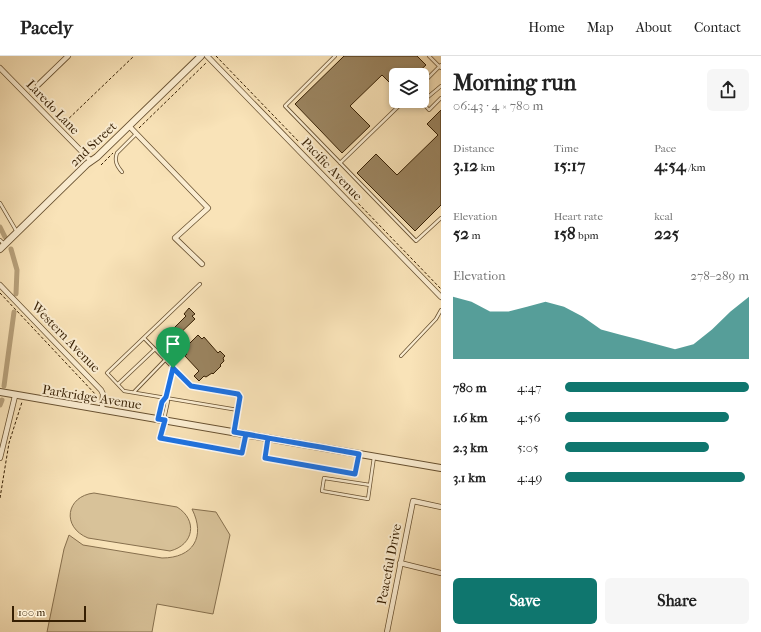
<!DOCTYPE html>
<html lang="en">
<head>
<meta charset="utf-8">
<style>
  :root { --surface:#fff; --page:#f6f6f6; --text:#222; --muted:#767676; --line:#e0e0e0; --accent:#0f766e }
  body { margin:0; font-family:"IM FELL French Canon",serif; background:var(--page); color:var(--text); height:100vh; display:flex; flex-direction:column; font-size:15px; white-space:nowrap }
  * { box-sizing:border-box; margin:0 }
  p { font-size:13px; color:var(--muted) }
  .icon { flex:none; width:22px; height:22px; fill:none; stroke:currentColor; stroke-width:2; stroke-linecap:round; stroke-linejoin:round }
  .map { position:relative; flex:1; overflow:hidden }
  .side { display:flex; flex-direction:column; background:var(--surface); width:320px }
  .side>* { flex:none }
  .controls { position:absolute; left:389px; top:12px; display:grid; gap:8px }
  .controls a { display:grid; place-items:center; width:40px; height:40px; border-radius:6px; background:var(--surface); box-shadow:0 2px 6px #0003; font-size:20px }
  .scale { position:absolute; left:12px; bottom:10px; width:74px; box-sizing:border-box; padding-left:4px; border:2px solid #361f03; border-top:0; font-size:11px; line-height:14px; white-space:nowrap; color:#361f03; -webkit-text-stroke:3px #fbedd1; paint-order:stroke }
  .pin { position:absolute; display:grid; place-items:center; width:34px; height:34px; color:#fff; margin:-41px -17px; border-radius:50% 50% 50% 0; rotate:-45deg; box-shadow:0 0 4px #0007 }
  .pin .icon { rotate:45deg }
  .round { display:grid; place-items:center; flex:none; width:42px; height:42px; border-radius:6px; background:var(--page) }
  .head { display:flex; align-items:center; justify-content:space-between; height:68px; padding:0 12px }
  h1 { font-size:22px; font-weight:800; line-height:30px }
  .metrics { display:grid; grid-template-columns:repeat(3,1fr); gap:6px; height:68px; padding:4px 12px }
  .metrics div { display:grid; align-content:center }
  .metrics b { font-size:17px; font-weight:800 }
  .metrics small { font-size:11px; font-weight:400 }
  .metrics p { font-size:11px }
  .chart { height:112px; padding:8px 12px }
  .chart p { display:flex; justify-content:space-between }
  .chart svg { width:100%; height:72px; margin-top:4px; fill:var(--accent); opacity:.7 }
  .action { display:flex; gap:8px; margin-top:auto; padding:8px 12px }
  .action a { flex:1; height:46px; border-radius:6px; background:var(--accent); color:#fff; font-size:16px; font-weight:800; line-height:46px; text-align:center }
  .action a+a { background:var(--page); color:var(--text) }
  ul { padding:0 12px; list-style:none; font-size:13px }
  li { display:grid; grid-template-columns:64px 48px 1fr; align-items:center; height:30px }
  li i { height:10px; border-radius:5px; background:var(--accent) }
  header { display:flex; align-items:center; gap:24px; box-sizing:border-box; height:56px; padding:0 20px; background:var(--surface); border-bottom:1px solid var(--line) }
  header strong { font-size:19px }
  nav { display:flex; gap:22px; margin-inline-start:auto; font-size:14px }
  main { display:flex; flex:1; min-height:0 }
  .map>svg:first-child { display:block }
  .green { fill:#d8c299; stroke:#87704e }
  .lines { fill:none; stroke-linecap:round; stroke-linejoin:round }
  .canal { stroke:#b7a07a; stroke-width:5 }
  .building { fill:#9b8561; stroke:#361f03 }
  .service-casing { stroke:#675030; stroke-width:4 }
  .minor-casing { stroke:#675030; stroke-width:6 }
  .tertiary-casing { stroke:#675030; stroke-width:8 }
  .path { stroke:#361f03; stroke-width:1; stroke-dasharray:3 2; stroke-linecap:butt }
  .service { stroke:#fbedd1; stroke-width:2.5 }
  .minor { stroke:#fbedd1; stroke-width:4.5 }
  .tertiary { stroke:#fbedd1; stroke-width:6 }
  .route-casing { stroke:#fff; stroke-width:8 }
  .route { stroke:#1a73e8; stroke-width:5 }
  .labels { text-anchor:middle; dominant-baseline:central; stroke-width:4; stroke-linejoin:round; paint-order:stroke }
  .street-label { font-size:13px; fill:#361f03; stroke:#fbedd1 }
</style>
</head>
<body>
<header>
<strong>Pacely</strong>
<nav><a>Home</a><a>Map</a><a>About</a><a>Contact</a></nav>
</header>
<main>
<div class="map">
<svg width="441" height="576" viewBox="0 0 441 576">
  <rect width="100%" height="100%" fill="#f9e3b8"/>
  <filter id="stains"><feTurbulence type="fractalNoise" baseFrequency=".005" numOctaves="4"/><feColorMatrix values="0 0 0 0 .2 0 0 0 0 .09 0 0 0 0 .02 0 0 0 .5 -.17"/></filter>
  <radialGradient id="worn" r=".72"><stop offset=".6" stop-color="#630" stop-opacity="0"/><stop offset="1" stop-color="#630" stop-opacity=".3"/></radialGradient>
  <path class="green" d="M94,437L177,451C198,464 194,489 170,495L88,482C61,471 66,440 94,437Z
    M192,453L216,456L230,479L213,558L157,548L152,576H47L64,493L69,479L83,489L162,502C193,502 206,481 192,453Z"/>
  <g class="lines">
    <path class="canal" d="M0,171L5,181
      M11,193L17,214L16,238
      M4,330L14,256
      M0,349L2,344"/>
  </g>
  <path class="building" d="M344,0H417L426,9L415,19H396V33L382,19L350,50L370,70L342,97L295,48Z
    M441,54V149L415,175L357,117L376,98L397,119L438,79L427,68Z
    M189,252L195,258L192,260L195,263L173,284L175,287L171,291L161,280L165,276L167,279L186,260L184,258Z
    M198,279L202,283L204,281L218,297L220,295L225,300L223,302L224,305L220,309L221,310L213,318L212,317L206,321L204,320L199,325L194,320L199,315L185,300L187,298L183,294Z"/>
  <g class="lines">
    <g class="service-casing">
      <path id="service" d="M335,0L285,50L416,185L441,162
        M429,0L441,12
        M422,28L441,9
        M421,45L429,54L441,42
        M422,46L441,30
        M340,107L404,45
        M122,116C117,110 114,105 117,97L136,78
        M0,147L17,176
        M0,184L4,188
        M144,282L191,330L238,338L240,341L238,354L124,335L107,317L200,228
        M401,300L436,263L441,254
        M118,328L155,293
        M134,336L165,304
        M166,342L168,345L160,382L242,397L246,379
        M158,362L162,346L166,341L173,312
        M235,376L238,354
        M268,383L265,402L355,418L359,399
        M370,429L324,422L322,435L368,443L374,401"/>
    </g>
    <g class="minor-casing">
      <path id="minor" d="M207,0L441,241
        M0,12L91,105
        M38,29L68,0
        M129,70L208,152L175,182L202,208
        M0,229L101,334L103,338L102,354
        M0,402L15,340
        M400,507L441,517
        M387,576L413,445L441,451"/>
    </g>
    <g class="tertiary-casing">
      <path id="tertiary" d="M0,193L87,108L97,101L201,0
        M0,336L441,412"/>
    </g>
    <path class="path" d="M216,0L441,233
      M29,36L34,32
      M62,69L134,0
      M139,72L207,6
      M101,109L113,97
      M0,237L97,340
      M0,442L9,387L22,346"/>
    <use href="#service" class="service"/>
    <use href="#minor" class="minor"/>
    <use href="#tertiary" class="tertiary"/>
  </g>
  <g class="lines">
    <g class="route-casing">
      <path id="route" d="M173,312L166,341L162,346L158,363L165,364L160,382L242,397L246,378C284,385 322,391 359,398L355,418L265,402L268,382L234,376L240,341L238,338L191,330L173,312"/>
    </g>
    <use href="#route" class="route"/>
  </g>
  <g class="labels">
    <g class="street-label">
      <text transform="translate(53 51) rotate(46)">Laredo Lane</text>
      <text transform="translate(93 88) rotate(-43)">2nd Street</text>
      <text transform="translate(332 113) rotate(46)">Pacific Avenue</text>
      <text transform="translate(66 281) rotate(46)">Western Avenue</text>
      <text transform="translate(92 341) rotate(9)">Parkridge Avenue</text>
      <text transform="translate(389 508) rotate(-79)">Peaceful Drive</text>
    </g>
  </g>
  <rect width="100%" height="100%" filter="url(#stains)"/>
  <rect width="100%" height="100%" fill="url(#worn)"/>
</svg>
<div class="controls">
<a><svg class="icon" aria-label="layers" viewBox="0 0 24 24"><path d="M12 4l9 5-9 5-9-5zM3 14l9 5 9-5"/></svg></a>
</div>
<div class="scale">100 m</div>
<div class="pin" style="left:173px;top:312px;background:#1e9e55"><svg class="icon" aria-label="arrive" viewBox="0 0 24 24"><path d="M6 21V4h12l-3 4 3 4H6"/></svg></div>
</div>
<section class="side">
<div class="head"><div><h1>Morning run</h1><p>06:43 · 4 × 780 m</p></div><a class="round"><svg class="icon" aria-label="share" viewBox="0 0 24 24"><path d="M12 15V3M7 8l5-5 5 5M5 13v7h14v-7"/></svg></a></div>
<div class="metrics">
<div><p>Distance</p><b>3.12<small> km</small></b></div>
<div><p>Time</p><b>15:17</b></div>
<div><p>Pace</p><b>4:54<small> /km</small></b></div>
</div>
<div class="metrics">
<div><p>Elevation</p><b>52<small> m</small></b></div>
<div><p>Heart rate</p><b>158<small> bpm</small></b></div>
<div><p>kcal</p><b>225</b></div>
</div>
<div class="chart"><p><span>Elevation</span>278–289 m</p>
<svg viewBox="0 0 160 44" preserveAspectRatio="none"><path d="M0 44V6L10 9L20 15L30 15L40 12L50 9L60 12L70 18L80 26L90 29L100 32L110 35L120 38L130 35L140 26L150 15L160 6V44z"/></svg>
</div>
<ul>
<li><b>780 m</b>4:47<i style="width:100%"></i></li>
<li><b>1.6 km</b>4:56<i style="width:89%"></i></li>
<li><b>2.3 km</b>5:05<i style="width:78%"></i></li>
<li><b>3.1 km</b>4:49<i style="width:98%"></i></li>
</ul>
<div class="action"><a>Save</a><a>Share</a></div>
</section>
</main>
</body>
</html>
